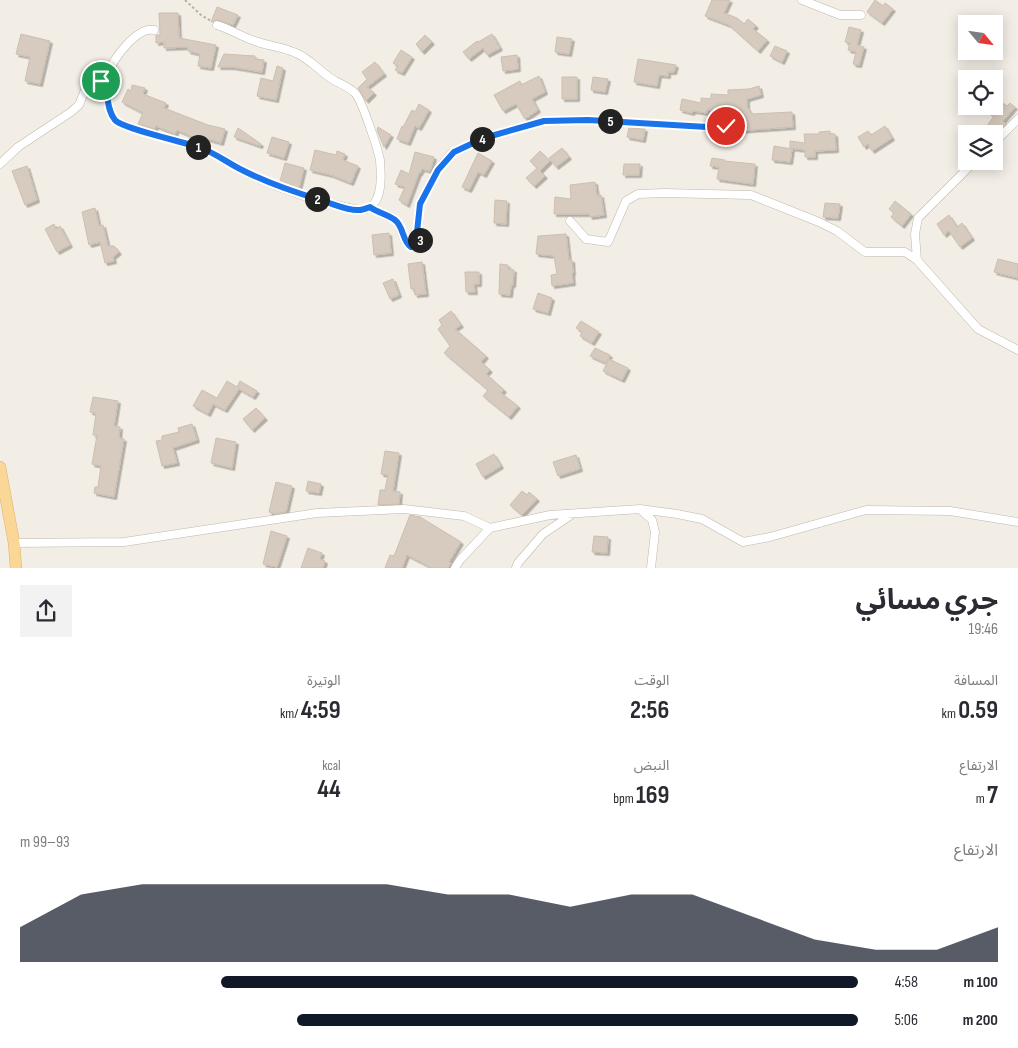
<!DOCTYPE html>
<html lang="ar">
<head>
<meta charset="utf-8">
<style>
  :root { --surface:#fff; --page:#f2f2f3; --text:#2b2b33; --muted:#7c7c81; --accent:#111827 }
  body { margin:0; font-family:"Sofia Sans Condensed","Noto Sans Arabic",sans-serif; background:var(--page); color:var(--text); direction:rtl; height:100vh; display:flex; flex-direction:column; font-size:19px; white-space:nowrap }
  * { box-sizing:border-box; margin:0 }
  p { font-size:16px; color:var(--muted) }
  .icon { flex:none; width:28px; height:28px; fill:none; stroke:currentColor; stroke-width:2; stroke-linecap:round; stroke-linejoin:round }
  .map { position:relative; height:568px; overflow:hidden; direction:ltr }
  .side { display:flex; flex-direction:column; background:var(--surface); flex:1 }
  .side>* { flex:none }
  .needle { width:32px; rotate:119deg }
  .fabs { position:absolute; left:958px; top:15px; display:grid; gap:10px }
  .fabs a { display:grid; place-items:center; width:45px; height:45px; border-radius:0px; background:var(--surface); box-shadow:0 2px 12px #0003; font-size:25px }
  .pin { position:absolute; display:grid; place-items:center; width:42px; height:42px; color:#fff; margin:-21px; border:2px solid #fff; border-radius:50%; box-shadow:0 1px 5px #0007 }
  .km { position:absolute; width:25px; height:25px; margin:-12px; border-radius:50%; background:#222; color:#fff; font-size:14px; line-height:25px; text-align:center }
  .round { display:grid; place-items:center; flex:none; width:52px; height:52px; border-radius:0px; background:var(--page) }
  .summary { display:flex; align-items:center; justify-content:space-between; height:85px; padding:0 20px }
  h1 { font-size:28px; font-weight:700; line-height:38px }
  .metrics { display:grid; grid-template-columns:repeat(3,1fr); gap:8px; height:85px; padding:5px 20px }
  .metrics div { display:grid; align-content:center }
  .metrics b { font-size:25px; font-weight:700 }
  .metrics small { font-size:14px; font-weight:400 }
  .metrics p { font-size:14px }
  .chart { height:140px; padding:10px 20px }
  .chart p { display:flex; justify-content:space-between }
  .chart svg { width:100%; height:90px; margin-top:5px; fill:var(--accent); opacity:.7 }
  ul { padding:0 20px; list-style:none; font-size:16px }
  li { display:grid; grid-template-columns:80px 60px 1fr; align-items:center; height:38px }
  li i { height:12px; border-radius:6px; background:var(--accent) }
  .map>svg:first-child { display:block }
  .building { fill:#d6cbbe; stroke:#cdbfaf; filter:url(#shadow) }
  .lines { fill:none; stroke-linecap:round; stroke-linejoin:round }
  .minor-casing { stroke:#c0b7ab; stroke-width:9 }
  .primary-casing { stroke:#deb367; stroke-width:12 }
  .path { stroke:#beaf9a; stroke-width:2; stroke-dasharray:2.5 2.5; stroke-linecap:butt }
  .minor { stroke:#fff; stroke-width:8 }
  .primary { stroke:#fad797; stroke-width:11 }
  .route-casing { stroke:#fff; stroke-width:10 }
  .route { stroke:#1a73e8; stroke-width:6 }
</style>
</head>
<body>
<div class="map">
<svg width="1018" height="568" viewBox="0 0 1018 568">
  <defs>
    <filter id="shadow"><feDropShadow dx="2.5" dy="2.5" stdDeviation="0" flood-color="#0004"/></filter>
  </defs>
  <rect width="100%" height="100%" fill="#f2ede5"/>
  <path class="building" d="M712,0H730L724,13L737,18L744,24L748,19L756,26L753,29L767,40L758,51L729,25L705,16Z
    M875,0L883,6L885,3L893,9L882,23L867,12Z
    M217,7L238,15L233,25L218,20L211,22Z
    M159,13H178L179,38L216,45L211,68L198,66L200,54L188,51V47L164,48V42L156,43V35H160Z
    M849,27L861,30L857,45L864,47L859,65L853,64L856,52L848,50L850,43L845,42Z
    M21,34L50,41L40,84L25,81L30,57L16,54Z
    M492,34L500,48L487,55L483,48L469,59L463,52L477,41L478,42Z
    M425,35L432,42L422,52L416,44Z
    M557,37L572,39L569,54L555,52Z
    M775,46L787,51L782,62L770,56Z
    M401,50L412,57L402,73L395,70L398,66L393,63Z
    M224,54L255,56V59L264,60L262,72L232,67H218Z
    M517,55L518,69L503,71L501,57Z
    M638,59L676,65L674,72H668V76L659,75L657,86L634,82Z
    M375,62L384,74L367,87L374,93L366,101L358,88L367,79L362,72Z
    M277,66L283,68L276,100L257,96L261,78L273,81Z
    M539,76L545,92L532,99L538,110L525,119L516,104L503,111L494,95L520,81L521,85Z
    M562,77H577V99H562Z
    M593,77L608,79L605,92L591,90Z
    M132,85L145,88L143,94L166,103L164,108L208,125L225,129L221,143L198,136L197,139L177,130L175,134L156,126L155,129L138,124L143,113L122,102L128,89L131,91Z
    M759,86L761,95L747,99V107L752,114L792,112L793,127L735,131L736,114L731,115V111L707,110V113L693,111L692,113L680,110L682,99L701,103V98L711,99V94L728,95V90L749,89Z
    M994,97L1007,106L1010,103L1015,107L1003,121L1006,124L994,135V134H990L984,130L994,116L979,106H994Z
    M419,104L429,110L419,128L415,126L408,143L397,139L402,126L403,127L412,110L415,112Z
    M885,126L892,138L872,151L868,144L864,147L858,137L868,131L871,135Z
    M378,127L391,135L384,147L377,130Z
    M238,128L261,144L260,146L234,137Z
    M629,128L645,129L643,140L627,137Z
    M830,131V134H835L836,150L815,151V157H805V150L790,148V141L805,143L804,134H819V132Z
    M272,137L289,142L284,158L267,153Z
    M774,146L792,149L790,162L772,160Z
    M562,148L569,157L556,167L549,158Z
    M315,150L336,155L337,151L345,154L343,160L358,166L351,183L331,175L310,170Z
    M540,151L550,161L540,171L545,176L534,186L526,178L537,168L530,161Z
    M415,152L434,157L430,171L422,169L420,173H419L407,205L399,200L405,187L395,184L401,170L409,174Z
    M478,153L492,161L484,175L478,172L469,190L462,187Z
    M712,158L725,160L724,161L755,164L753,184L717,179L719,167L710,166Z
    M285,163L304,168L299,188L280,181Z
    M624,164H640L639,175H623Z
    M27,166L37,200L25,205L12,171Z
    M595,182L597,196L601,195L604,215L590,217L589,214H554L555,197L571,199L570,185Z
    M495,200L507,201L506,224L494,223Z
    M895,201L911,214L902,226L891,217L894,213L889,209Z
    M825,203L840,204L838,218L823,217Z
    M95,208L99,226L103,225L108,246H114L119,252L113,257L114,261L105,263L100,242L89,245L82,212Z
    M949,215L957,227L962,223L972,238L960,247L949,231L944,235L937,224Z
    M54,224L56,229L60,226L70,245L57,252L45,229Z
    M389,233L391,253L374,255L372,235Z
    M566,234L569,260H572L573,273H572L573,283L552,286L551,275L557,274L554,256L536,254L538,236Z
    M998,259L1018,264V278L994,272Z
    M422,262L426,294L415,295L414,288L411,289L408,264Z
    M500,264L508,265V269L514,270L513,285H511L510,295L499,294Z
    M465,272H479V284H474L475,292H466Z
    M393,279L399,295L390,299L383,283Z
    M538,293L552,298L548,313L533,309Z
    M451,311L461,325L455,329L486,356L481,362L490,370L486,374L504,390L501,393L518,406L509,417L483,396L488,390L444,353L450,346L438,329L442,325L439,320Z
    M581,321L599,332L592,343L580,336L582,332L576,328Z
    M595,348L610,355L606,363L590,356Z
    M609,359L628,368L622,380L603,371Z
    M227,381L237,387L240,381L257,391L253,397L239,389L225,410L213,404L208,414L193,406L202,390L217,398Z
    M93,397L118,401L114,426L120,427L119,438L124,439L114,497L94,493L95,487H98L101,466L92,464L97,435H93L96,413L90,412Z
    M256,408L265,418L252,430L243,419Z
    M192,424L197,440L173,448L177,463L162,466L156,441L162,440V436L179,432L178,428Z
    M216,438L236,442L232,468L211,463Z
    M385,451L399,453L393,491L400,492L399,504L378,505L380,490H385L388,475L381,474Z
    M494,454L501,466L483,477L476,464Z
    M576,455L580,469L558,476L553,462Z
    M308,481L321,484L319,493L306,491Z
    M276,482L292,486L286,512L275,514L269,512Z
    M522,491L527,495L529,492L537,499L522,515L510,505Z
    M410,515L420,517L461,542L449,562L451,563L448,568H432L407,555L402,568H385L390,555L394,556Z
    M271,531L287,536L277,567L263,564Z
    M594,536L608,537L607,553L592,552Z
    M308,548L322,553L320,559L325,561L323,568H301Z"/>
  <g class="lines">
    <g class="minor-casing">
      <path id="minor" d="M802,0L840,15H861
        M106,86C106,82 107,78 108,74C113,59 137,26 154,30
        M994,143L1018,119
        M0,164L18,147L71,112L79,105L88,83C115,73 102,107 115,120C119,124 128,126 132,128C158,137 186,142 212,153C224,158 234,166 245,172C276,187 311,200 345,207C353,209 363,212 370,207C383,199 381,173 380,160C378,150 362,100 355,93C348,86 337,83 329,77C318,69 308,58 296,53C283,47 268,46 255,41C242,37 230,29 217,25
        M370,207C378,213 387,214 395,220C404,228 403,255 420,245V237L417,232L420,204L438,169L453,152L485,138L544,121L588,120L707,127L726,126
        M570,221L586,239L608,242L626,201L638,194L664,193L751,195L819,222L837,231L865,252H905L917,260L978,329L1018,350
        M917,260L915,234L918,218L975,161
        M640,509L677,514L702,519L743,542L770,537L866,510L950,511L1018,522
        M14,543L124,542L317,513L404,509L464,516L490,528L550,515L640,509L652,520L655,532L651,568
        M455,568L460,560L490,528
        M516,568L518,563L543,534L571,515"/>
    </g>
    <g class="primary-casing">
      <path id="primary" d="M0,467L14,543L16,568"/>
    </g>
    <path class="path" d="M185,0L201,15L211,21"/>
    <use href="#minor" class="minor"/>
    <use href="#primary" class="primary"/>
  </g>
  <g class="lines">
    <g class="route-casing">
      <path id="route" d="M101,81C110,91 105,108 115,120C123,129 185,142 201,148C217,154 229,164 244,171C270,184 298,193 326,202C336,205 349,211 359,210C363,210 367,208 370,207C378,213 387,214 395,220C404,227 402,241 411,247L420,244V236L417,232L420,204L438,170L454,152L484,138L544,121L588,120L707,127L726,126"/>
    </g>
    <use href="#route" class="route"/>
  </g>
</svg>
<div class="fabs">
<a><svg class="needle" viewBox="-14 -14 28 28"><path d="M0-13l5 13h-10z" fill="#e53935"/><path d="M0 13l5-13h-10z" fill="#7c7c81"/></svg></a>
<a><svg class="icon" aria-label="locate" viewBox="0 0 24 24"><circle cx="12" cy="12" r="6"/><path d="M12 2v4M12 18v4M2 12h4M18 12h4"/></svg></a>
<a><svg class="icon" aria-label="layers" viewBox="0 0 24 24"><path d="M12 4l9 5-9 5-9-5zM3 14l9 5 9-5"/></svg></a>
</div>
<div class="pin" style="left:101px;top:81px;background:#1e9e55"><svg class="icon" aria-label="arrive" viewBox="0 0 24 24"><path d="M6 21V4h12l-3 4 3 4H6"/></svg></div>
<div class="pin" style="left:726px;top:126px;background:#d93025"><svg class="icon" aria-label="check" viewBox="0 0 24 24"><path d="M5 12l5 5 9-10"/></svg></div>
<b class="km" style="left:198px;top:147px">1</b>
<b class="km" style="left:317px;top:199px">2</b>
<b class="km" style="left:420px;top:240px">3</b>
<b class="km" style="left:482px;top:139px">4</b>
<b class="km" style="left:610px;top:121px">5</b>
</div>
<section class="side">
<div class="summary"><div><h1>جري مسائي</h1><p>19:46</p></div><a class="round"><svg class="icon" aria-label="share" viewBox="0 0 24 24"><path d="M12 15V3M7 8l5-5 5 5M5 13v7h14v-7"/></svg></a></div>
<div class="metrics">
<div><p>المسافة</p><b>0.59<small> km</small></b></div>
<div><p>الوقت</p><b>2:56</b></div>
<div><p>الوتيرة</p><b>4:59<small> /km</small></b></div>
</div>
<div class="metrics">
<div><p>الارتفاع</p><b>7<small> m</small></b></div>
<div><p>النبض</p><b>169<small> bpm</small></b></div>
<div><p>kcal</p><b>44</b></div>
</div>
<div class="chart"><p><span>الارتفاع</span>93–99 m</p>
<svg viewBox="0 0 160 44" preserveAspectRatio="none"><path d="M0 44V27L10 11L20 6L30 6L40 6L50 6L60 6L70 11L80 11L90 17L100 11L110 11L120 22L130 33L140 38L150 38L160 27V44z"/></svg>
</div>
<ul>
<li><b>100 m</b>4:58<i style="width:76%"></i></li>
<li><b>200 m</b>5:06<i style="width:67%"></i></li>
</ul>
</section>
</body>
</html>
